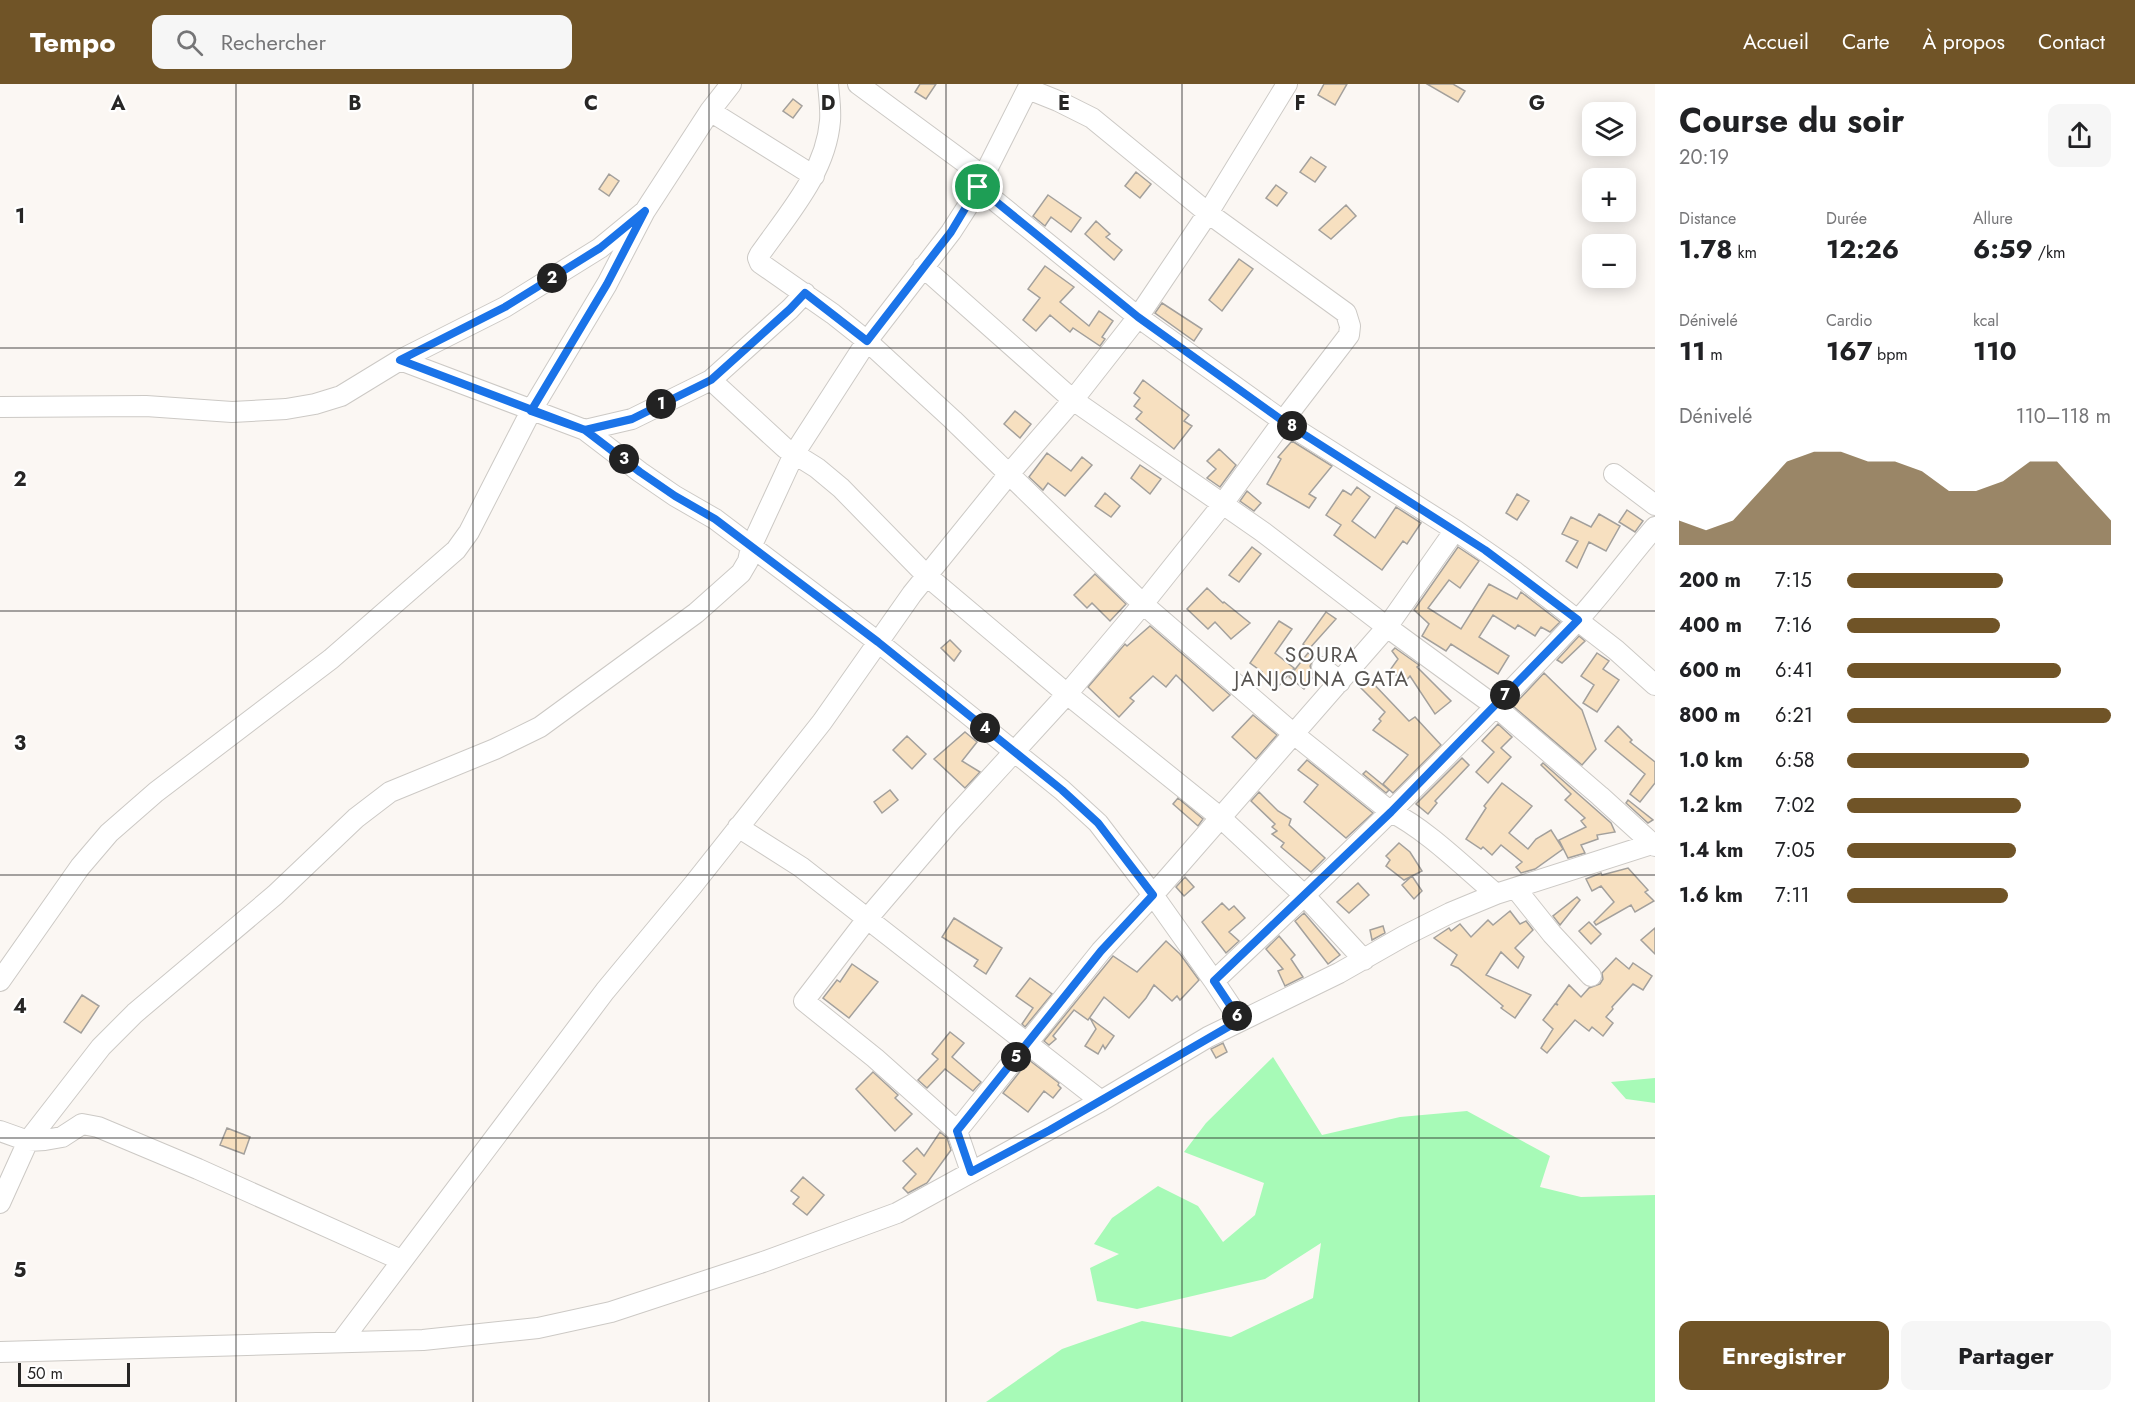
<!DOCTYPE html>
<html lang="fr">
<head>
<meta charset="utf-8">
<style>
  :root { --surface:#fff; --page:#f6f6f6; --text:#202124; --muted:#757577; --accent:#705427 }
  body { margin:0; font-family:Jost,sans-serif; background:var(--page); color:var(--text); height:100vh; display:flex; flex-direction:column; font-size:22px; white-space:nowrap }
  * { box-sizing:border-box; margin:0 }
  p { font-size:20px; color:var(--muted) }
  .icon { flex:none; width:33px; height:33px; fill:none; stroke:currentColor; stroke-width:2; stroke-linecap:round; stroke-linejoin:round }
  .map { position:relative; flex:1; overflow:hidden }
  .drawer { display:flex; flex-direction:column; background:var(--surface); width:480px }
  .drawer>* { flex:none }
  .fabs { position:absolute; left:1582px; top:18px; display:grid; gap:12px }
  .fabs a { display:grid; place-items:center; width:54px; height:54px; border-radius:12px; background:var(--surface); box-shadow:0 3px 15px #0003; font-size:30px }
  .scale { position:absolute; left:18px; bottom:15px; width:112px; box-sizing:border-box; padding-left:6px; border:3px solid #272625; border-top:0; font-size:16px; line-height:21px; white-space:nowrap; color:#272625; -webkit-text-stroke:4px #fff; paint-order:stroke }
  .pin { position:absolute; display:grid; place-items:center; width:51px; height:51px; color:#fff; margin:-26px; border:3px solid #fff; border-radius:50%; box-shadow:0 2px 6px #0007 }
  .km { position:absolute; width:30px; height:30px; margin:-15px; border-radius:50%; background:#222; color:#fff; font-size:16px; line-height:30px; text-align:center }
  .round { display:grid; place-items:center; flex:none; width:63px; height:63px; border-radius:12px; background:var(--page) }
  .head { display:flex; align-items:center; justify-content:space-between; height:102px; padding:0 24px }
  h1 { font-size:33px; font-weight:700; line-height:45px }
  .figures { display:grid; grid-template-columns:repeat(3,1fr); gap:9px; height:102px; padding:6px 24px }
  .figures div { display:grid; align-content:center }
  .figures b { font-size:26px; font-weight:700 }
  .figures small { font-size:16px; font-weight:400 }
  .figures p { font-size:16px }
  .chart { height:168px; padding:12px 24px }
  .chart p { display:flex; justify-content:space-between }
  .chart svg { width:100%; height:108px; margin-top:6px; fill:var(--accent); opacity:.7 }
  .action { display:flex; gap:12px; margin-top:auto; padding:12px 24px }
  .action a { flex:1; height:69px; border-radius:12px; background:var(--accent); color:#fff; font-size:24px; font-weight:700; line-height:69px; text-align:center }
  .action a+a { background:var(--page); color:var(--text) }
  ul { padding:0 24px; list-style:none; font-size:20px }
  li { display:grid; grid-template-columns:96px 72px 1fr; align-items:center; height:45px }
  li i { height:15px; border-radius:8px; background:var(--accent) }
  header { display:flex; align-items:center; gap:36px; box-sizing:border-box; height:84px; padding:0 30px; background:var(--accent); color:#fff }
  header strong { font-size:28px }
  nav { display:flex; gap:33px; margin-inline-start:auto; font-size:21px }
  .search { width:420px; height:54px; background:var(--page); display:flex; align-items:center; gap:15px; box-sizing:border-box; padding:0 21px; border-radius:12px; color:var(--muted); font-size:22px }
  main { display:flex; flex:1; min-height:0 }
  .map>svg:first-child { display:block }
  .green { fill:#a7fab7 }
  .building { fill:#f7e0c0; stroke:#a3a09c; stroke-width:1.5 }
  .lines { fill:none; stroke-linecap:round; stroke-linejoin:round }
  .minor-casing { stroke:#ccc9c5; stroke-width:22 }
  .minor { stroke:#fff; stroke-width:20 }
  .route-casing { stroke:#fff; stroke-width:12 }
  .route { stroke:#1a73e8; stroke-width:8 }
  .grid { fill:none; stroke:#272625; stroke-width:1.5; stroke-opacity:0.55 }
  .labels { text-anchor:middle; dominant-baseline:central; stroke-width:4.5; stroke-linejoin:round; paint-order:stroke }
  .quarter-label { font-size:21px; letter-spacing:1.5px; fill:#585552; stroke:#fff }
  .grid-label { font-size:20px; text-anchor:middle; font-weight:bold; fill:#272625; stroke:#fff; stroke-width:4.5; stroke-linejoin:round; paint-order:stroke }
</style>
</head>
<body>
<header>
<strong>Tempo</strong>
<div class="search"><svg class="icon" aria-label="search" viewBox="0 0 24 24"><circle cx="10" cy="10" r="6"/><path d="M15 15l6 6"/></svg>Rechercher</div>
<nav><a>Accueil</a><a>Carte</a><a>À propos</a><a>Contact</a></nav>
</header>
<main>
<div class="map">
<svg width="1655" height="1318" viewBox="0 0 1655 1318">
  <rect width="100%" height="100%" fill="#fbf7f3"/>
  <path class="green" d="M1273,973L1322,1051L1400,1033L1467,1027L1550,1072L1540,1103L1581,1113L1655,1111V1318H986L1062,1265L1142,1237L1231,1253L1313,1214L1321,1159L1265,1195L1137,1225L1097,1217L1090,1184L1119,1170L1094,1160L1112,1134L1158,1102L1198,1122L1223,1158L1255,1131L1264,1099L1184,1068L1206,1039Z
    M1655,994V1019L1626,1015L1611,998Z"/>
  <path class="building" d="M920,0H936L926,15L915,8Z
    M1324,0H1347L1335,21L1318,11Z
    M1427,0H1453L1465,7L1458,18Z
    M793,15L802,22L793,34L783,27Z
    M1311,73L1326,83L1315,98L1300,88Z
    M1136,88L1151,100L1140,114L1125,102Z
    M609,90L619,97L609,112L599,105Z
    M1276,101L1287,109L1277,122L1266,114Z
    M1048,111L1081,134L1071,148L1051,133L1045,142L1033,132Z
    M1346,121L1356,132L1331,155L1319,146Z
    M1096,137L1110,150L1106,153L1122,166L1114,176L1085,150Z
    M1239,175L1253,185L1222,227L1209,216Z
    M1045,182L1074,203L1060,218L1089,242L1099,227L1113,237L1102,253L1105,255L1100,262L1073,244L1070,248L1050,231L1036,247L1023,236L1040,214L1028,205Z
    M1162,219L1202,245L1194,257L1155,229Z
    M1143,296L1189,331L1184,337L1192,342L1174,365L1136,335L1142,328L1134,322L1140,314L1134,309Z
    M1015,327L1031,340L1020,354L1004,340Z
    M1292,357L1332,382L1309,410L1316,414L1309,424L1267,400L1281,375L1278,373Z
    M1219,365L1236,381L1220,403L1207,394L1216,385L1207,377Z
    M1047,369L1071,387L1082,373L1092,381L1065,412L1048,399L1043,406L1029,393Z
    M1140,381L1161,395L1150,410L1131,394Z
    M1357,403L1370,413L1352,437L1375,454L1396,423L1421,439L1407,460L1403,457L1382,486L1334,451L1341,441L1326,431L1343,406L1351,411Z
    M1247,407L1261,419L1254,427L1240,417Z
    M1105,409L1120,422L1111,433L1095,422Z
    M1517,410L1529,417L1517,436L1506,429Z
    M1627,426L1643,437L1635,448L1619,438Z
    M1599,430L1620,442L1606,467L1589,458L1577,484L1566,477L1578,457L1562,450L1571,433L1591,443Z
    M1252,463L1261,470L1239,498L1229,491Z
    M1458,463L1479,477L1460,504L1449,496L1428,524L1461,545L1489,500L1517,515L1521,508L1560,538L1550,548L1541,543L1535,552L1518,541L1515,545L1493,531L1479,553L1509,572L1498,590L1451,560L1446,567L1422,552L1429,540L1414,526Z
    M1095,490L1126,520L1110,537L1092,519L1087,524L1074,511Z
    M1207,504L1223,519L1224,518L1250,539L1231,555L1215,538L1208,545L1187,525Z
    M1326,528L1336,535L1309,565L1303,560Z
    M1279,537L1292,545L1275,569L1294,584L1277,604L1260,591L1262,588L1250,579Z
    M1150,542L1230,611L1213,627L1176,591L1166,603L1153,592L1130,614L1134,617L1119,633L1088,603L1125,560L1127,562Z
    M1579,552L1585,557L1562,579L1557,576Z
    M950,556L961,567L954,577L941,564Z
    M1395,564L1419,581L1417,583L1451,617L1435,630L1410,592L1405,598L1390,586L1398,575L1392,567Z
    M1308,569L1315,574L1310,582L1314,592L1304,605L1289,593Z
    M1597,569L1609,577L1603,585L1619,596L1597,628L1583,619L1594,601L1581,592Z
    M1544,589L1582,626L1596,665L1582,681L1513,622Z
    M1368,594L1409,637L1415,633L1441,661L1393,709L1383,700L1408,671L1373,646L1381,637L1379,635L1385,628L1359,602Z
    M1253,631L1277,651L1256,675L1232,653Z
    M1498,640L1512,653L1501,664L1511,673L1488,699L1476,688L1494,668L1482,657Z
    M1618,642L1632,656L1630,658L1655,678V699L1640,718L1630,710L1645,690L1605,657Z
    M965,648L977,658L962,677L980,688L965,704L934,675Z
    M907,652L926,670L912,685L893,666Z
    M1462,674L1469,681L1435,717L1437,719L1428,730L1416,720Z
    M1307,676L1373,729L1346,754L1304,718L1318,701L1298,686Z
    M1543,679L1611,739L1615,748L1597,751L1598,755L1581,761L1585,769L1568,774L1559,756L1586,743L1581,737L1585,734L1565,716L1571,710L1541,681Z
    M1366,687L1389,706L1386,709L1363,690Z
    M1502,699L1532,722L1509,749L1528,765L1536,755L1551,746L1563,765L1535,785L1521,789L1516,783L1522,778L1501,761L1492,771L1483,763L1481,765L1466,755L1486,724L1484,722Z
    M890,706L898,716L882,729L874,718Z
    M1259,708L1278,727L1291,735L1289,741L1325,774L1311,788L1281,763L1284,759L1272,750L1277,747L1272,743L1275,740L1251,717Z
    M1178,714L1203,735L1198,742L1173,720Z
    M1628,716L1653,736L1648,739L1626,719Z
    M1399,759L1410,768L1422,787L1404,796L1386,782L1390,776L1386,772Z
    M1628,784L1648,806L1645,808L1654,817L1635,828L1631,821L1596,841L1594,838L1614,818L1601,802L1592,807L1586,795L1601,789L1602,791Z
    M1412,792L1422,807L1414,815L1402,801Z
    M1185,793L1194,803L1184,812L1176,803Z
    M1358,799L1369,811L1349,829L1337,818Z
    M1577,813L1580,816L1560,841L1553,832Z
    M1222,819L1229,826L1234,822L1245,834L1229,848L1239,857L1226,869L1202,838Z
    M1510,827L1520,840L1526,837L1533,846L1515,864L1524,873L1518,884L1501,868L1486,891L1531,911L1515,934L1501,924L1503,922L1458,884L1451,881L1457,871L1434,854L1449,844L1451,847L1460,840L1471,853L1488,836L1493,841Z
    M1304,829L1340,871L1328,880L1295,837Z
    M954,834L1002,864L986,890L974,882L978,876L942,853Z
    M1589,838L1601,850L1591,860L1579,847Z
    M1383,842L1385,849L1372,856L1370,846Z
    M1655,844V870L1641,856Z
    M1279,852L1295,871L1291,875L1303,893L1285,902L1278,887L1283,885L1266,865Z
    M1166,857L1180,870L1199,896L1180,916L1177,912L1172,917L1154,901L1146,914L1129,934L1104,913L1088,936L1074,926L1053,952L1056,955L1049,961L1044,957L1113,872L1137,888Z
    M1616,874L1629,885L1633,879L1652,892L1643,906L1633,900L1612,923L1613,925L1606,933L1613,939L1603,952L1592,943L1589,947L1575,936L1547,969L1541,964L1553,945L1543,936L1555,920L1558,921L1556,919L1569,901L1581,913L1589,904L1600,900L1603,895L1602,889Z
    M852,880L878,898L849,934L823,914L837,896L840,898Z
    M1030,894L1052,910L1025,943L1022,940L1033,924L1016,912Z
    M82,911L99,922L81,949L64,938Z
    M1090,934L1114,952L1105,965L1103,961L1098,970L1085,962L1096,945Z
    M950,948L964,959L952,973L981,998L973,1007L945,985L927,1004L918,996L938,975L932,970Z
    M1223,959L1227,968L1216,974L1211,965Z
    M1029,976L1059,999L1058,1001L1061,1004L1053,1014L1044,1007L1028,1028L1003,1009Z
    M873,988L898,1011L895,1014L912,1030L895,1047L856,1005Z
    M227,1044L250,1053L244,1070L220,1061Z
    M940,1048L947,1054L951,1066L927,1099L908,1109L903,1104L916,1090L903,1077L917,1064L924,1072Z
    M803,1093L824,1111L807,1131L793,1120L799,1113L791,1107Z"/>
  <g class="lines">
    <g class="minor-casing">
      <path id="minor" d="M828,0C829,12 831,25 830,37C826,88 788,130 760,170L758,174L760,179L833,230L867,257L953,336L1143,520L1295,651L1391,728C1426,745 1465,784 1496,810
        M858,0L983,92
        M710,27L814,92
        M978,103L1138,233L1283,337L1455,446L1514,487L1616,566L1655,601
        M923,183L1073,316L1263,448L1387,543L1153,811L1214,897C1338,781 1460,662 1576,538C1604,508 1628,474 1655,443
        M400,276L585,346L640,388L675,412L715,435L878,558L1062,706L1098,739L1153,811L1101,867L957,1047L971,1088
        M711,296L785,364L817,384L841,404L927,492L1067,610L1221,734L1305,812L1364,876
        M0,323L146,322L232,328L286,325L315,320L341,312L400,276L505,223L600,164L645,127L710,27L731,0
        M585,346L632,335L711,296L790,225L805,209
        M1614,390L1655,421
        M1455,446L1387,543L1495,622L1600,712L1655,762
        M1322,583L1340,598
        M738,743L801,783L1101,1017
        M1516,805L1552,850L1591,892
        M0,897L80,783L109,749L156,708L331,575L456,466L469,448L531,327L607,200L645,127
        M1214,897L1240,936
        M0,1047L28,1057L45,1056L62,1053L82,1040L98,1043L198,1085L401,1176
        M957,1047L875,974L804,917L867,835L949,739L1067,610L1143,520L1222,421L1283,337L1349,251L1350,242L1346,229L1208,129L1092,34L1058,17L1028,5
        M0,1119L28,1057L101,963L135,929L275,811L356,734L390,708L495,665L540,643L696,529L741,489L748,477L751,463L794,370L867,257L951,148L971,117L1030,0
        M341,1258L605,907L693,801L822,638L912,510L1009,390L1073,316L1138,233L1208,129L1287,0
        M0,1268L423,1256L538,1244L611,1228L763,1178L897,1129L1101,1017L1208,953L1339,889L1404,852L1450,829L1496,810L1655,759"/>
    </g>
    <use href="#minor" class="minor"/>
  </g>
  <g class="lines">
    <g class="route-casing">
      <path id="route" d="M978,103L951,148L867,257L805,209L790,225L711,296L632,335L585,346L400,276L505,223L600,164L645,127L607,200L531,327L585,346L640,388L675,412L715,435L878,558L1062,706L1098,739L1153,811L1101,867L957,1047L971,1088L1050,1046L1240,936L1214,897L1391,728L1578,536L1485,466L1283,337L1138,233L978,103"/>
    </g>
    <use href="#route" class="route"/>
  </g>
  <path class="grid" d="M236,0V1318M473,0V1318M709,0V1318M946,0V1318M1182,0V1318M1419,0V1318M0,264H1655M0,527H1655M0,791H1655M0,1054H1655"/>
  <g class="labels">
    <g class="quarter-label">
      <text x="1322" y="571">SOURA<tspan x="1322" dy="24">JANJOUNA GATA</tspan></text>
    </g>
  </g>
  <g class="grid-label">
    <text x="118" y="26">A</text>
    <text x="355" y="26">B</text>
    <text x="591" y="26">C</text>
    <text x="828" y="26">D</text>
    <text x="1064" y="26">E</text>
    <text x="1300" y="26">F</text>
    <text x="1537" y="26">G</text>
    <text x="20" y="139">1</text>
    <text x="20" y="402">2</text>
    <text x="20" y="666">3</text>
    <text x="20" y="929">4</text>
    <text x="20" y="1193">5</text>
  </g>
</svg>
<div class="fabs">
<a><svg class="icon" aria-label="layers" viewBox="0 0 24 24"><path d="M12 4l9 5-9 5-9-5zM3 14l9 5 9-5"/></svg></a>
<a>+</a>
<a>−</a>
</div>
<div class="scale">50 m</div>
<div class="pin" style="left:978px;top:103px;background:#1e9e55"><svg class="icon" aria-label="arrive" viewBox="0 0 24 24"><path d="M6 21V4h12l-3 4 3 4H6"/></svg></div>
<b class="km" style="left:661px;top:320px">1</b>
<b class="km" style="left:552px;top:194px">2</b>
<b class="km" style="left:624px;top:375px">3</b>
<b class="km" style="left:985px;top:644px">4</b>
<b class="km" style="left:1016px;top:973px">5</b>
<b class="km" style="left:1237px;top:932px">6</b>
<b class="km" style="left:1505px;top:611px">7</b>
<b class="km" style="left:1292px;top:342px">8</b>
</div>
<section class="drawer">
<div class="head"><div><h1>Course du soir</h1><p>20:19</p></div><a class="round"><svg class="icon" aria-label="share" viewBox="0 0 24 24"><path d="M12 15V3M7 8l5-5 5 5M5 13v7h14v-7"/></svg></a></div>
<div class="figures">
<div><p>Distance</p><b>1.78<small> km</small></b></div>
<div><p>Durée</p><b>12:26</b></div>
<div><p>Allure</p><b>6:59<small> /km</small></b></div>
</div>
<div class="figures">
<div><p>Dénivelé</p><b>11<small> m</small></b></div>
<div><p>Cardio</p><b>167<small> bpm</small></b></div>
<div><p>kcal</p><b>110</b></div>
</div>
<div class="chart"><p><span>Dénivelé</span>110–118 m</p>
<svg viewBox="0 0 160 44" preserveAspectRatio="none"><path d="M0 44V34L10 38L20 34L30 22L40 10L50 6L60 6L70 10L80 10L90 14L100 22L110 22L120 18L130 10L140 10L150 22L160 34V44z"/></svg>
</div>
<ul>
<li><b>200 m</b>7:15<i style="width:59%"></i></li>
<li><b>400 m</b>7:16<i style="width:58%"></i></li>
<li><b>600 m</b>6:41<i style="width:81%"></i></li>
<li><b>800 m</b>6:21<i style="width:100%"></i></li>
<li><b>1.0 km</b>6:58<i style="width:69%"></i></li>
<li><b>1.2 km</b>7:02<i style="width:66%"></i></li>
<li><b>1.4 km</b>7:05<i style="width:64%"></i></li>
<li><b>1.6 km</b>7:11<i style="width:61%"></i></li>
</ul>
<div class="action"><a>Enregistrer</a><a>Partager</a></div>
</section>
</main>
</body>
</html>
